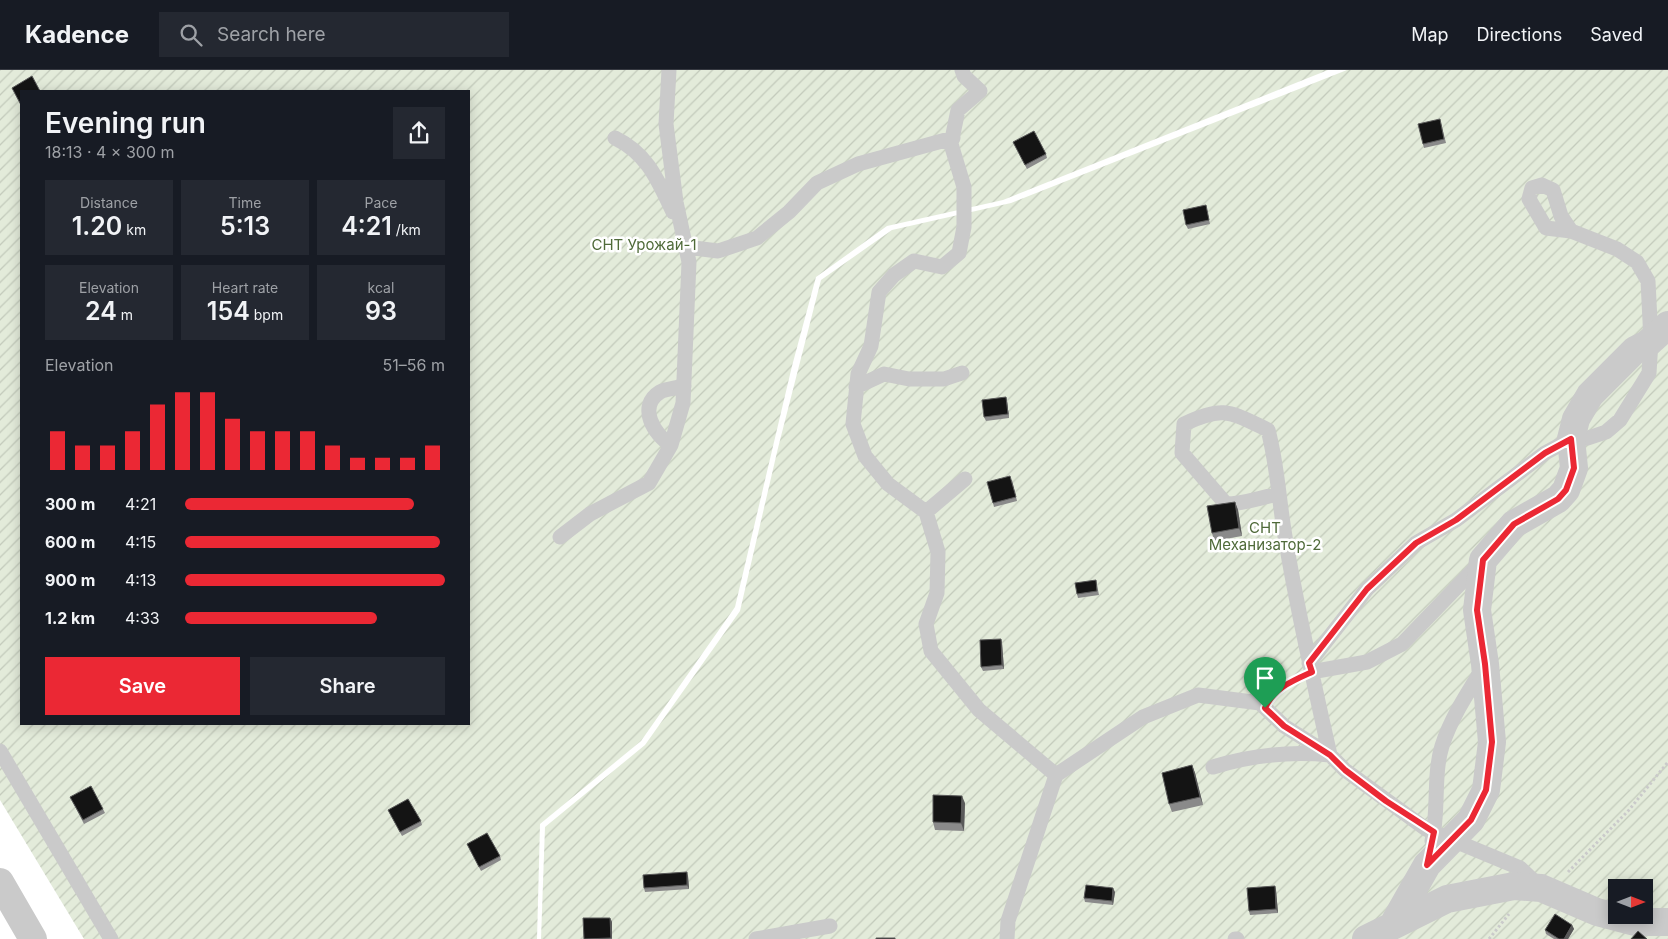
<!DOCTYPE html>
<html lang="en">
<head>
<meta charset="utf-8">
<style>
  :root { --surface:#171b24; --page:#242831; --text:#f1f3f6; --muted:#9ea1a6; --line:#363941; --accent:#eb2834 }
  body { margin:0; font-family:Inter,sans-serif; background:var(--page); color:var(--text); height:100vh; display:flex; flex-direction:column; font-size:19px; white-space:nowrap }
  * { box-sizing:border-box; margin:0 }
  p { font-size:16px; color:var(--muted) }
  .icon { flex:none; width:28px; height:28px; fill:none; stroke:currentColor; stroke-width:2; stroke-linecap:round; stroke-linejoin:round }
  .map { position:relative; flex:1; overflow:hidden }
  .sheet { position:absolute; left:20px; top:20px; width:450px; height:635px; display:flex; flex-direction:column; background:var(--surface); border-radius:0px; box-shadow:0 2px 12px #0003 }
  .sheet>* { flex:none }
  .needle { width:32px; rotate:90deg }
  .fabs { position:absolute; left:1608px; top:809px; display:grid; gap:10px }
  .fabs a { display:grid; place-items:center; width:45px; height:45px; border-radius:0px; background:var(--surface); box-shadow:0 2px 12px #0003; font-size:25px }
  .pin { position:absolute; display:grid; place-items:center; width:42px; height:42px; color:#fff; margin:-51px -21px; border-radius:50% 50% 50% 0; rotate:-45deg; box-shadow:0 0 5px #0007 }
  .pin .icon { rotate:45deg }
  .round { display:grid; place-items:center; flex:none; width:52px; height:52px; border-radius:0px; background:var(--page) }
  .overview { display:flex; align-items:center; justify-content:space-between; height:85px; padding:0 25px }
  h1 { font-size:28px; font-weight:600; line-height:38px }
  .stats { display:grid; grid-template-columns:repeat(3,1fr); gap:8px; height:85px; padding:5px 25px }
  .stats div { display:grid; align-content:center; border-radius:0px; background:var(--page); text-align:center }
  .stats b { font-size:25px; font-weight:600 }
  .stats small { font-size:14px; font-weight:400 }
  .stats p { font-size:14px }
  .chart { height:140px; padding:10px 25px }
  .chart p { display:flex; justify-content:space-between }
  .chart svg { width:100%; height:90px; margin-top:5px; stroke:var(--accent); stroke-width:6 }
  .cta { display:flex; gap:10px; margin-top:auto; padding:10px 25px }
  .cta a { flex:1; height:58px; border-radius:0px; background:var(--accent); color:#fff; font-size:20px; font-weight:600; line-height:58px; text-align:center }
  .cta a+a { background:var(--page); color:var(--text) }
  ul { padding:0 25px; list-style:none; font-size:16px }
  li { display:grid; grid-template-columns:80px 60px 1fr; align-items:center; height:38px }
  li i { height:12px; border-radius:6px; background:var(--accent) }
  header { display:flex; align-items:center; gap:30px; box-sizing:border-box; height:70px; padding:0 25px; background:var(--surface); border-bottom:1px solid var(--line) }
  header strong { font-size:24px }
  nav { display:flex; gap:28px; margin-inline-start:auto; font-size:18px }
  .search { width:350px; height:45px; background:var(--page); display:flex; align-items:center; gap:12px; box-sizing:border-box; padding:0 18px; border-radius:0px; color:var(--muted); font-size:19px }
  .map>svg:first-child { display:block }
  .garden { fill:url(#garden-furrows); fill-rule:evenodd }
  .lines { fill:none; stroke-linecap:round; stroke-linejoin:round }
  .path { stroke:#cacaca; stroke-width:3; stroke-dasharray:2.5 2.5; stroke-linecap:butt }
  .service { stroke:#cacaca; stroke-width:15 }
  .minor { stroke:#cacaca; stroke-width:28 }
  .tertiary { stroke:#cacaca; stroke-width:28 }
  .wall { fill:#8a8a8a }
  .shaded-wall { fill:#5a5a5a }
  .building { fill:#141414; stroke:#5a5a5a }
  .route-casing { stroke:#fff; stroke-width:10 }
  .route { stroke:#eb2834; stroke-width:6 }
  .labels { text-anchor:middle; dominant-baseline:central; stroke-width:5; stroke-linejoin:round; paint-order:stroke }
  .park-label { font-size:15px; fill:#4f6a39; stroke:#fff }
</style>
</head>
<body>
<header>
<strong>Kadence</strong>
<div class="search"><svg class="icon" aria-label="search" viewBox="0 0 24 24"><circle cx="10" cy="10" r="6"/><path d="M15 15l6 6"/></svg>Search here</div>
<nav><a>Map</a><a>Directions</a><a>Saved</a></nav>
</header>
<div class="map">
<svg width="1668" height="869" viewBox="0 0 1668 869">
  <defs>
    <pattern id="garden-furrows" width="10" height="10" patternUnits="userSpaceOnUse" patternTransform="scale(1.25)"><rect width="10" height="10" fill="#e3ebda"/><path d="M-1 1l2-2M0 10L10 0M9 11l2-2" fill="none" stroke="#c3cabb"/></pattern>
  </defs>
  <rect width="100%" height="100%" fill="#fff"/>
  <path class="garden" d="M0,0H1328L1003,130L887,156L816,207L792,296L735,537L641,671L540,754L537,869H84L0,730ZM21,21H469V654H21Z
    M1347,0H1668V869H541L545,757L645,675L740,541L778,378L821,210L892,160L1011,133ZM1616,818H1644V845H1616Z"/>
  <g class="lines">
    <path class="path" d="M1277,621L1293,610
      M1568,802L1629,740L1668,692
      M1489,869L1509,844"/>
    <path class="service" d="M962,0L964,6L980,21L958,40L951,74L964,117V157L959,183L942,197L914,191L894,205L879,222L871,276L858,304L853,354L865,386L888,414L926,442L938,482L937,523L926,554L931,581L979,640L1056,705
      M615,68C648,84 658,111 673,142
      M686,177L718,181L757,168L789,142L817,113L858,94L953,68
      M856,317L884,304L909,309H944L962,303
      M671,375C654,365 637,336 660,322C666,319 677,318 684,316
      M926,442L965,409
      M560,467L590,444L649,413L671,375L683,333L689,192L676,132L666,54L669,0
      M1309,593L1367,519L1416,473L1456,450L1545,383L1571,369L1588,368L1606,362L1620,350L1649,303L1651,271L1648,211L1637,192L1617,179L1571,161L1561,146L1553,120L1542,115L1532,118L1529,129L1546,158L1571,161
      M1311,602L1367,592L1402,574L1480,493
      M0,681L111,869
      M1213,697C1252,685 1290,681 1330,685C1314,614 1298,544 1286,472C1279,435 1278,397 1268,360C1230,342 1224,335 1184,354L1182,383L1226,434C1244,434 1261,427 1279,424
      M1432,771C1439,740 1433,705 1442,676C1451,648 1468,622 1483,598
      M756,869L830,856
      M1007,869L1008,851L1056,705L1143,647L1198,625L1260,633L1284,656L1330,685L1345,700L1426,759L1520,798L1540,817
      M1235,869H1237"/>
    <path class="minor" d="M1393,855L1427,795L1471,750L1486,720L1492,672L1485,594L1477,540L1483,490L1514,454L1558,429L1566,420L1574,398L1571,369L1576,349L1590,325L1635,280L1647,274L1668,255
      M1366,869L1447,829L1514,816L1541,818L1597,842L1635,852H1668"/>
    <path class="tertiary" d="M0,812L33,869"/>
  </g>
  <path class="wall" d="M1441,53L1446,73L1424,78L1423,74Z
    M1013,72L1046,84L1047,88L1027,99Z
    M1206,135L1210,154L1188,159L1186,155Z
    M1006,327L1007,331L1009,348L986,351L984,347Z
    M1012,410L1017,431L994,437L993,433Z
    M1235,432L1238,440L1242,466L1214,471L1212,463Z
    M1096,510L1099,525L1078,528L1077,524Z
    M1001,569L1002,573L1004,599L983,601L981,597Z
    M1192,695L1195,703L1203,735L1172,742L1169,734Z
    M70,727L103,739L105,743L84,754Z
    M965,733L964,761L935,760L933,752Z
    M388,740L421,751L422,755L402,766Z
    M467,774L500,786L501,790L481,801Z
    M688,806L689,819L645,822L644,818Z
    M1275,816L1276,820L1278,843L1250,845L1249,841Z
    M1115,822L1113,835L1085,832L1084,828Z
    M583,848H610L612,852V869H584Z
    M1572,855L1574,859L1568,869H1554L1546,864L1545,860Z"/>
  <path class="shaded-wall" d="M1006,327L1007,331L1009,348L1008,344Z
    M1235,432L1238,440L1242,466L1239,458Z
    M1001,569L1002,573L1004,599L1002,595Z
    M1192,695L1195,703L1203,735L1200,727Z
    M962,726L965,733L964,761L961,753Z
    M687,802L688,806L689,819L687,815Z
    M1275,816L1276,820L1278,843L1276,839Z
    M1113,818L1115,822L1113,835L1112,831Z
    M610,848L612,852V869L611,868Z
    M1572,855L1574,859L1568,869H1564Z"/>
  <path class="building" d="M32,6L40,21H21V35L12,18Z
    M1440,49L1444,69L1423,74L1418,54Z
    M1034,61L1046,84L1025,95L1013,72Z
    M1206,135L1209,150L1186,155L1183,140Z
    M1006,327L1008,344L984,347L982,330Z
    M1010,406L1016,427L993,433L987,412Z
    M1235,432L1239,458L1212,463L1207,436Z
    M1096,510L1097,521L1077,524L1075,513Z
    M1001,569L1002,595L981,597L980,570Z
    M1192,695L1200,727L1169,734L1162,703Z
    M91,716L103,739L83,750L70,727Z
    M933,725L962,726L961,753L933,752Z
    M408,729L421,751L400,762L388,740Z
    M487,763L500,786L479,797L467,774Z
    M687,802V815L644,818L643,805Z
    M1086,815L1113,818L1112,831L1084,828Z
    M1275,816L1276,839L1249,841L1247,818Z
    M1555,844L1572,855L1564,869H1559L1545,860Z
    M583,848H610L611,868L584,869Z
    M1638,861L1647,869H1631Z
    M876,868H895V869H876Z"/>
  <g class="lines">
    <g class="route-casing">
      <path id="route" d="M1571,369L1574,398L1566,420L1558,429L1514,454L1483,490L1477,540L1485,594L1492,672L1486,720L1471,750L1427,795L1434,762L1386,731L1345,700L1330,685L1284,656L1265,638C1274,618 1292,611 1312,602L1309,593L1367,519L1416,473L1456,450L1545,383Z"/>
    </g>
    <use href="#route" class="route"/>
  </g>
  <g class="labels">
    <g class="park-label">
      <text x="644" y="174">СНТ Урожай-1</text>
      <text x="1265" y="457">СНТ<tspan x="1265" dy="17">Механизатор-2</tspan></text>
    </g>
  </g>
</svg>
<div class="fabs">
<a><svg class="needle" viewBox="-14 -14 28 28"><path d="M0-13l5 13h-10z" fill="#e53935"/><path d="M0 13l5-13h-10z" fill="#9ea1a6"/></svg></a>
</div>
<div class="pin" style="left:1265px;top:638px;background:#1e9e55"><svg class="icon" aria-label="arrive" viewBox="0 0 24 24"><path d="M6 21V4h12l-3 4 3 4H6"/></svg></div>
<section class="sheet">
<div class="overview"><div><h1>Evening run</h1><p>18:13 · 4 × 300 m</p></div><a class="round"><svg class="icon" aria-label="share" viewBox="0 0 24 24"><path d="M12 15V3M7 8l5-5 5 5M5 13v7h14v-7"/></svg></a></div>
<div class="stats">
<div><p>Distance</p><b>1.20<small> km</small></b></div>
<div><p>Time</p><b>5:13</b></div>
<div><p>Pace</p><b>4:21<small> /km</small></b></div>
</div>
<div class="stats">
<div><p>Elevation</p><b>24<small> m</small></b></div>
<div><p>Heart rate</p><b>154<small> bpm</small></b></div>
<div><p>kcal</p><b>93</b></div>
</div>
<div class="chart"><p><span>Elevation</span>51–56 m</p>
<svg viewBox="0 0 160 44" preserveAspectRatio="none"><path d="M5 44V25M15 44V32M25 44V32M35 44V25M45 44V12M55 44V6M65 44V6M75 44V19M85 44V25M95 44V25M105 44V25M115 44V32M125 44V38M135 44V38M145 44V38M155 44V32"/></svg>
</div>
<ul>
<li><b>300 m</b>4:21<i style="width:88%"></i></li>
<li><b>600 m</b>4:15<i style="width:98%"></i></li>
<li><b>900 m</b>4:13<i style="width:100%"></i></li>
<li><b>1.2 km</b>4:33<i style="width:74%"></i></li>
</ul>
<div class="cta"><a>Save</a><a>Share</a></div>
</section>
</div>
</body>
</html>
